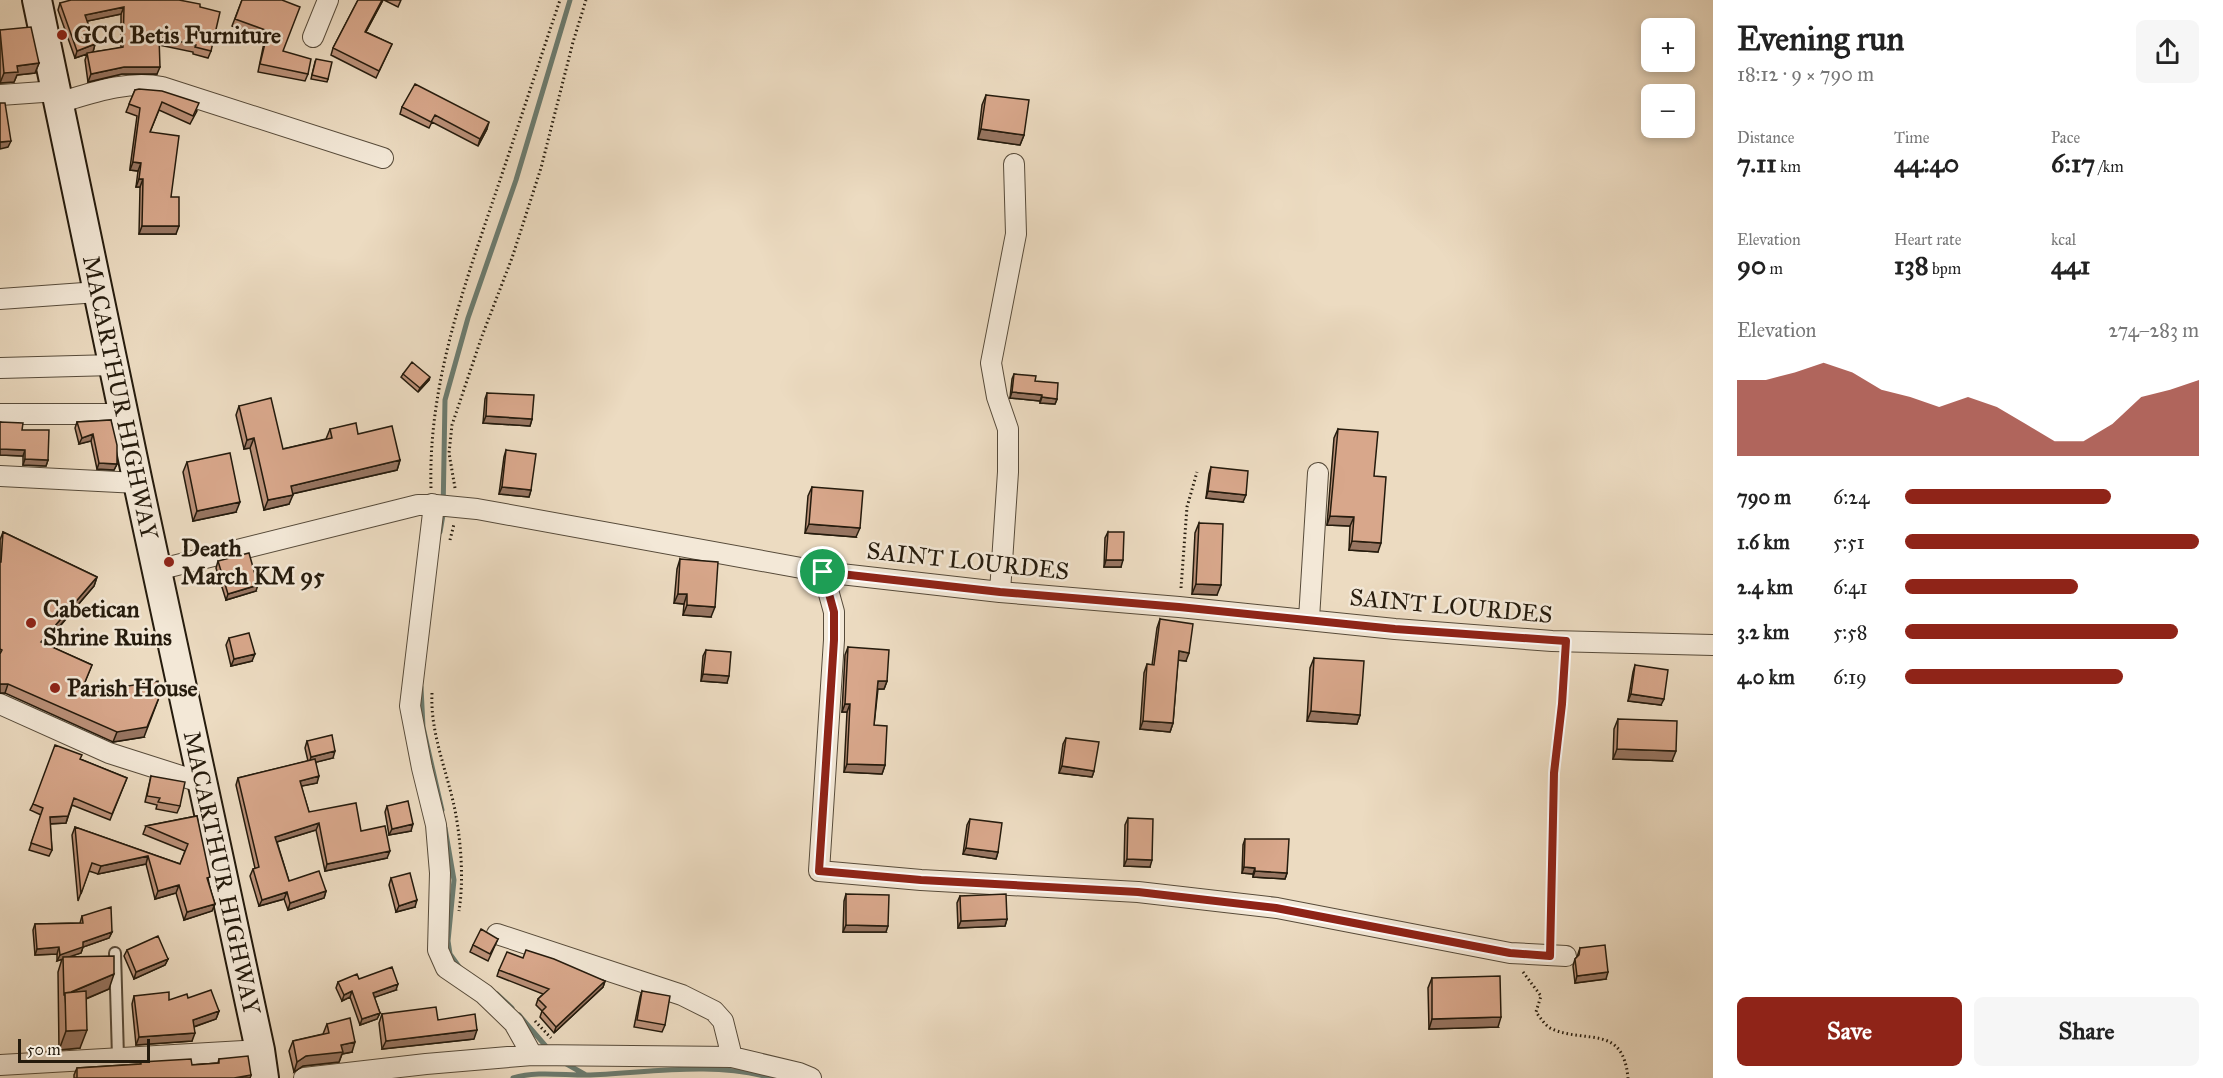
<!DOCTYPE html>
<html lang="en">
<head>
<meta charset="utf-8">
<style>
  :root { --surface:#fff; --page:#f6f6f6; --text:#222; --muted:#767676; --accent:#8f2418 }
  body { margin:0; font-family:"IM FELL Great Primer",serif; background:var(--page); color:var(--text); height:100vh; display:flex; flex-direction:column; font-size:22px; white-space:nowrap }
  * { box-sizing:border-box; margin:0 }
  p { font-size:20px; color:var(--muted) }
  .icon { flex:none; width:33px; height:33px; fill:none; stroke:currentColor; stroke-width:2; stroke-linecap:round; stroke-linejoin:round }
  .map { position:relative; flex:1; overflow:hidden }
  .drawer { display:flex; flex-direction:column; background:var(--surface); width:510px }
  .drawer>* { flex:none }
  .controls { position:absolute; left:1641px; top:18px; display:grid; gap:12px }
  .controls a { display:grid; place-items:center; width:54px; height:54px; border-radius:9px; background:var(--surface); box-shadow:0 3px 9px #0003; font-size:30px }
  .scale { position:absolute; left:18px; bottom:15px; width:132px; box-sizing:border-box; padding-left:6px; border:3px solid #251b0d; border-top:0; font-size:16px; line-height:21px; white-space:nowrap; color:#251b0d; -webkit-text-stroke:4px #f3e8d7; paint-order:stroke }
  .pin { position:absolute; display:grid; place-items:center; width:51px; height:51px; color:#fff; margin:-26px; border:3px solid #fff; border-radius:50%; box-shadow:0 2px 6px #0007 }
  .round { display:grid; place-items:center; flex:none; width:63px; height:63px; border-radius:9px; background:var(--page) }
  .overview { display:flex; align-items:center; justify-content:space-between; height:102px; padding:0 24px }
  h1 { font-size:33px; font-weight:700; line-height:45px }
  .stats { display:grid; grid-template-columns:repeat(3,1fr); gap:9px; height:102px; padding:6px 24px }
  .stats div { display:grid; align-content:center }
  .stats b { font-size:26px; font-weight:700 }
  .stats small { font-size:16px; font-weight:400 }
  .stats p { font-size:16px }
  .chart { height:168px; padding:12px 24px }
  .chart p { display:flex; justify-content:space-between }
  .chart svg { width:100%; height:108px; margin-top:6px; fill:var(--accent); opacity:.7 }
  .action { display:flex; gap:12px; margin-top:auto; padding:12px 24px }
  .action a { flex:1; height:69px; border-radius:9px; background:var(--accent); color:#fff; font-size:24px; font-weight:700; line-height:69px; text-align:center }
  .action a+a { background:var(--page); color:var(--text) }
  ul { padding:0 24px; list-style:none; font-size:20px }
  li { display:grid; grid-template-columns:96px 72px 1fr; align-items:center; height:45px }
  li i { height:15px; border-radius:8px; background:var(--accent) }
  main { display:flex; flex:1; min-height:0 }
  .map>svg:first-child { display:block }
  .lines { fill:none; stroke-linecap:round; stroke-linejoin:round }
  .stream { stroke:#6b7b6f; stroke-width:5 }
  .service-casing { stroke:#574b3a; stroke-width:14 }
  .minor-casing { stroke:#574b3a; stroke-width:22 }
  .secondary-casing { stroke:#251b0d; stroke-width:32 }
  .path { stroke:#251b0d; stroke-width:3; stroke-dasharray:1.5 3; stroke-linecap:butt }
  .service { stroke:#f3e8d7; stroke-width:10 }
  .minor { stroke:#f3e8d7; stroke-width:20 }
  .secondary { stroke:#f3e8d7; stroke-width:28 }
  .wall { fill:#ba9078; stroke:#251b0d; stroke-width:1.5; fill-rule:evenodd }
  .shaded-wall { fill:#977561; stroke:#251b0d; stroke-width:1.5 }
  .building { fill:#d8a78b; stroke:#251b0d; stroke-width:1.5 }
  .route-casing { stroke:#fff; stroke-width:12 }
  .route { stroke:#8f2418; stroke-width:8 }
  .poi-dot { fill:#8f2418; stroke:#f3e8d7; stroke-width:2 }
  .labels { text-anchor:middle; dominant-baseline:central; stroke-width:5; stroke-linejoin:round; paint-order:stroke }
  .poi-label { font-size:24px; font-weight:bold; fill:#251b0d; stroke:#f3e8d7; text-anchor:start }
  .street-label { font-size:24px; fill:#251b0d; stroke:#f3e8d7 }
</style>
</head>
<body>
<main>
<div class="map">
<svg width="1713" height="1078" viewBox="0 0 1713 1078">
  <rect width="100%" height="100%" fill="#ecdbc1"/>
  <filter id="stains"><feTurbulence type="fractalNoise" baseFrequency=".00333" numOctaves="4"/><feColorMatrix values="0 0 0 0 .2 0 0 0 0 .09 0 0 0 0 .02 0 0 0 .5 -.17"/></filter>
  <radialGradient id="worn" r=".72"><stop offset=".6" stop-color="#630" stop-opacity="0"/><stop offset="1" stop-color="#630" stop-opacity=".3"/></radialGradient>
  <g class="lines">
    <path class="stream" d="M440,532L443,515L445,400L468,318L516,180L570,0
      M421,687L423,727L442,810
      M445,828L454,880L448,941L450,954L460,968
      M497,994L512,1008
      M519,1015L550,1051
      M563,1062L586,1075
      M513,1078C536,1071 561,1075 586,1075C648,1073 711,1061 772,1078"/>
    <g class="service-casing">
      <path id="service" d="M115,953L118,1057"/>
    </g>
    <g class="minor-casing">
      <path id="minor" d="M313,37L328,0
        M0,95L57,91
        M58,103C92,93 127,80 162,87L383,158
        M0,299L98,292
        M0,368L114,365
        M0,414H123
        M0,476L138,483
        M432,504L433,513L410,706L422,768L436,825L440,873L438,950L446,968L484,994L514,1023L532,1055
        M157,570L418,505H436L477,509L823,572L1000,592L1179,607L1395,629L1552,641L1713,645
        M823,572L834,612V640L819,871L921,880L1138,892L1277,908L1510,953L1566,956
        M1000,592L1008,472V429L997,397L991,363L1016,234L1014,164
        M1309,619L1318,473
        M0,704L109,753L203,783
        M732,1057L799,1073L811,1078
        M0,1065L260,1050
        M304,1078L426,1064L532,1055L732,1057L723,1021L714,1011L682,995L497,934"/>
    </g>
    <g class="secondary-casing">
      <g id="secondary">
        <path id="s1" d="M37,0L138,483L260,1050L264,1078"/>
      </g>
    </g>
    <path class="path" d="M431,488C428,383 465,284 498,186C519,124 539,62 560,0
      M455,488L449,453L452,425L482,336L512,258L541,168L573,42L586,0
      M450,540L454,524
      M1181,588L1187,507L1197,472
      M432,693C430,733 447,771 455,810C461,842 464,879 459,911
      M1550,939L1554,773L1565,658
      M1523,972L1541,996L1536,1012C1540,1017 1546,1027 1552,1029C1587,1044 1623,1024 1628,1078
      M535,1021L551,1038"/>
    <use href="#service" class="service"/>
    <use href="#minor" class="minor"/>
    <use href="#secondary" class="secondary"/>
  </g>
  <path class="wall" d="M242,0L283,51L308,74L305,81L258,72L265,38L232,26Z
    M358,0H383L366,32L392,44L376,78L331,55L333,48Z
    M384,0H401L398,7Z
    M60,3L200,7L211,51L208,58L193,54V52L159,45L157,74H122L88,82L85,60L87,54L75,58L58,10ZM121,14V48L93,52L95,44L87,21Z
    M0,30L39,63L35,73L17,75L14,82L0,83Z
    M315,62L328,79L327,82L311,79Z
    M135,90L197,111L190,124L159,110L150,132L171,197L176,234H139L140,187H136L138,171L130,170V168L137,116L126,112Z
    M986,95L1024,135L1020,145L978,139L982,105Z
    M402,107L487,129L478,146L432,122L429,128L400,114Z
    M403,374L429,380L418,392L401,377Z
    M1014,374L1057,399L1055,404L1040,403V401L1010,398L1012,379Z
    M487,393L532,419L530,426L483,423L485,399Z
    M239,406L283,449L326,439L330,429L358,434L400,460L397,470L292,494L289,504L264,510L250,448L244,449L236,415Z
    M111,420L117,464L114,470L97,469L91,441L79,444L75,428L77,422Z
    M0,422L22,430L48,460L46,466L23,465V456L0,455Z
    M1338,429L1374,476L1378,552L1349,550L1350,526L1327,525L1334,438Z
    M506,450L531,490L529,497L499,494L504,457Z
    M187,462L236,512L193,521L183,472Z
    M1211,467L1243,502L1206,498L1209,474Z
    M812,487L856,537L805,533L808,496Z
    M1199,523L1217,595L1192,594L1195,533Z
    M3,532L97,577L94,586L45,644L92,665L80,694L144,737L113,742L5,693H0V540Z
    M1108,532L1121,567H1104L1105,538Z
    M680,559L711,617L683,615L684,604L674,603L677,569Z
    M218,561L256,591L226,600L216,568Z
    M1160,619L1186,661L1178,660L1173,723L1170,732L1140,729L1144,673L1147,664L1152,665L1157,628Z
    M229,638L252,661L231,666L226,645Z
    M848,647L887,681L884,689H878L874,725L885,765L882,774L844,772L847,712H842L845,655Z
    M706,650L727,683L701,681L703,656Z
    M1314,658L1360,715L1357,724L1307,721L1310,668Z
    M1635,665L1661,705L1628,701L1633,672Z
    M1618,719L1672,761L1613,759L1614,729Z
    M1066,738L1094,771L1092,777L1059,773L1063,744Z
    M307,741L333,758L316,762L317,783L301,786L309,812L361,831L387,858L325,871L316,830L277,842L289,881L326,891L324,898L288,910L284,899L259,906L250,876L253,869L255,868L236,785L238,778L308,761L305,748Z
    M80,759L127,778L110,820L72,805L66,823L50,824L52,850L49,856L29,850L41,815L30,810L33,804Z
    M151,776L180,806L177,813L156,809L157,805L145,802Z
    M387,806L411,831L389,835L385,812Z
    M197,816L208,882L215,904L212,911L184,920L176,893L155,899L146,864L98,874L89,871L78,901L72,835L75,827L180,864L185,851L143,834L146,826Z
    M1128,818L1150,867L1124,866L1125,825Z
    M970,819L998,852L996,859L963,854L967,825Z
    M1245,839L1287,873L1285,879L1253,877V874L1242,873L1243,845Z
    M391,878L415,907L396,912L389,885Z
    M846,894L886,932H843L844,901Z
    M960,896L1007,919L1005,926L958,928L957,903Z
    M82,916L112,932L109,938L83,947L81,953L68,957L109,989L86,999L80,1048L59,1050L58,972L62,959L57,961V954L35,955L33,930L35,924L80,923Z
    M498,939L488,961L470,952L473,945Z
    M1580,948L1606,979L1575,983L1573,966L1575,959L1577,957Z
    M127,950L168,959L165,965L134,979L124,956Z
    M523,958L605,981L603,987L554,1033L540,1017L542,1011L536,1005L538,999L543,994L497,976L499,970Z
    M1432,978L1498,1027L1429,1029L1428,988Z
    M359,979L396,990L374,997L380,1013L377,1019L360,1025L350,997L342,1001L336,988L338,982Z
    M642,991L665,1025L662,1032L634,1027L640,997Z
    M134,996L169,1000L188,998L219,1011L216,1019L194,1027L192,1041L136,1045L132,1004Z
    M382,1014L474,1039L382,1049L379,1023Z
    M327,1024L352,1052L342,1054L339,1062L303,1066L294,1072L289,1051L293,1041L323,1034Z
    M219,1059L251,1075L250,1078H74V1075L77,1068L140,1064L141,1062L192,1065L218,1063Z"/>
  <path class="shaded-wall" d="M382,0H383L362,39L365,32Z
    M124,7L121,14L83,22L85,15Z
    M95,44L93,52L75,58L77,51Z
    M39,63L35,73L17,75L14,82L0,83L4,73L17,66Z
    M124,67H160L157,74H122L88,82L91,74Z
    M489,122L487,129L478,146L480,139Z
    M981,129L1024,135L1020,145L978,139Z
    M11,141L8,147L0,149V142Z
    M133,162L141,163L138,171L130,170Z
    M139,179H143L140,187H136Z
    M142,226H179L176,234H139Z
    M430,377L429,380L418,392L420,388Z
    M1012,392L1042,395L1040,401L1010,398Z
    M1042,397L1057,399L1055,404L1040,403Z
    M486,416L532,419L530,426L483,423Z
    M93,434L91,441L79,444L82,438Z
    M254,438L250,448L244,449L247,440Z
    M0,449L25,450L23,456L0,455Z
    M25,459L48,460L46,466L23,465Z
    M400,460L397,470L287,495L291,486Z
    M99,463L117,464L114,470L97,469Z
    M502,487L531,490L529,497L499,494Z
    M1208,491L1246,495L1243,502L1206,498Z
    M293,495L289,504L264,510L268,500Z
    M240,502L236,512L193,521L197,511Z
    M1330,516L1354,517L1350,526L1327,525Z
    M809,524L860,528L856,537L805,533Z
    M1352,541L1381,543L1378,552L1349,550Z
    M1106,560H1123L1121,567H1104Z
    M97,577L94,586L38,651L41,642Z
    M1196,584L1221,585L1217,595L1192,594Z
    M258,585L256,591L226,600L228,594Z
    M678,594H687L684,604L674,603Z
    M687,605L715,607L711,617L683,615Z
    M1179,651L1189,653L1186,661L1176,660Z
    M255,654L252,661L231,666L234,659Z
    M703,674L729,676L727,683L701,681Z
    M878,681H887L884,689H876Z
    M0,684H8L5,693H0Z
    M1631,694L1664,699L1661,705L1628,701Z
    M160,695L144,737L113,742L117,732Z
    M845,704H850L847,712H842Z
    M1311,711L1360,715L1357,724L1307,721Z
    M1143,721L1173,723L1170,732L1140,729Z
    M1617,749L1676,751L1672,761L1613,759Z
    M335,751L333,758L309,764L311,757Z
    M847,764L885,765L882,774L844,772Z
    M1062,766L1094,771L1092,777L1059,773Z
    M319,776L317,783L297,787L300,781Z
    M68,816L66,823L47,824L50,817Z
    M319,823L316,830L273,843L275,837Z
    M413,824L411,831L389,835L392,829Z
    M966,848L998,852L996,859L963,854Z
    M390,851L387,858L325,871L327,864Z
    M148,856L146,864L98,874L101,866Z
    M1127,859L1152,860L1150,867L1124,866Z
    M1244,867L1255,868L1253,874L1242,873Z
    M1255,871L1287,873L1285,879L1253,877Z
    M179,885L176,893L155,899L158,891Z
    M326,891L324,898L288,910L290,903Z
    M287,892L284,899L259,906L262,900Z
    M417,900L415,907L396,912L399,906Z
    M215,904L212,911L184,920L187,912Z
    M1007,919L1005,926L958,928L961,921Z
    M846,925L888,926L886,932H843Z
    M112,932L109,938L83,947L81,953L57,961L60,955L83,942Z
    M59,947L57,954L35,955L37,949Z
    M168,959L165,965L134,979L136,972Z
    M1608,972L1606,979L1575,983L1577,976Z
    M114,974L109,989L66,1007L65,995Z
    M605,981L603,987L554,1033L556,1027Z
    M398,984L396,990L370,999L373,993Z
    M352,991L350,997L342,1001L344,995Z
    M219,1011L216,1019L190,1028L193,1020Z
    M380,1013L377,1019L360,1025L362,1019Z
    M1501,1017L1498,1027L1429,1029L1432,1019Z
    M87,1030L80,1048L59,1050L66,1031Z
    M477,1030L474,1039L382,1049L386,1041Z
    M195,1033L192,1041L136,1045L139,1037Z
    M355,1042L352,1052L342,1054L339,1062L303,1066L294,1072L297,1062L306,1056L341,1045Z
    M251,1075L250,1078H234Z"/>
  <path class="building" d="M71,0H179L200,4V7L220,12L211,51L195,47L196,45L159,37L160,67H124L91,74L87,53L123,47L124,7L85,15L95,44L77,51L60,3Z
    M242,0H282L300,7L283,51L311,59L308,74L260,64L268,31L235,19Z
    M358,0H382L365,32L392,44L379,71L333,48Z
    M31,27L39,63L17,66L18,72L4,73L0,30Z
    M316,59L332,62L328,79L312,75Z
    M415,84L489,122L480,139L435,115L431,122L402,107Z
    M139,89L162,91L199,103L193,116L162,102L150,132L179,136L171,197H179V226H142L143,179H139L141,163L133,162V161L140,108L129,104L135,90Z
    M986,95L1029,100L1024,135L981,129Z
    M0,103H5L11,141L0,142Z
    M412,362L430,377L420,388L403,374Z
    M1014,374L1036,376L1035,381L1058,383L1057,399L1042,397V395L1012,392Z
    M487,393L534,395L532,419L486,416Z
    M271,398L283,449L332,438L330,429L356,423L358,434L392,426L400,460L291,486L293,495L268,500L254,438L247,440L239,406Z
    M111,420L117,445V464L99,463L93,434L82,438L77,422Z
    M0,422L23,423L22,430H49L48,460L25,459V450L0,449Z
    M1338,429L1378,432L1374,476L1386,477L1381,543L1352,541L1354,517L1330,516Z
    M506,450L536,454L531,490L502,487Z
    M230,453L240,502L197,511L187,462Z
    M1211,467L1248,471L1246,495L1208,491Z
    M812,487L863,491L860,528L809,524Z
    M1199,523L1223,524L1221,585L1196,584Z
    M3,532L97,577L41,642L92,665L80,694L158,681L160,695L147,727L117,732L8,684H0V654L2,650L0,649V562H1Z
    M1108,532H1124L1123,560H1106Z
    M249,553L258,585L228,594L218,561Z
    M680,559L718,562L715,607L687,605V594H678Z
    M1160,619L1193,624L1189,653L1179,651L1173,723L1143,721L1147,664L1154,665Z
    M249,633L255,654L234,659L229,638Z
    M848,647L889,650L887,681H878L874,725L887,726L885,765L847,764L850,704H845Z
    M706,650L731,652L729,676L703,674Z
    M1314,658L1364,661L1360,715L1311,711Z
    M1635,665L1668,670L1664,699L1631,694Z
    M1618,719L1677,721L1676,751L1617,749Z
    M332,735L335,751L311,757L307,741Z
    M1066,738L1099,742L1094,771L1062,766Z
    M55,745L82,755L80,759L127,778L112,814L74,798L68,816L50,817L52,850L31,843L43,808L33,804Z
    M315,759L319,776L300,781L309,812L356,803L361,831L385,826L390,851L327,864L319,823L275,837L289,881L319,871L326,891L290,903L287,892L262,900L253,869L259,867L238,778Z
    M151,776L185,782L180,806L158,802L160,798L147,796Z
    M408,801L413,824L392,829L387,806Z
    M197,816L210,877L207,878L215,904L187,912L179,885L158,891L148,856L101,866L92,863L81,894L75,827L180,864L188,844L146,826Z
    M1128,818L1153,819L1152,860L1127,859Z
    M970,819L1002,823L998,852L966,848Z
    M1245,839H1289L1287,873L1255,871V868L1244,867Z
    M410,873L417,900L399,906L391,878Z
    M846,894L889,895L888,926L846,925Z
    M1006,894L1007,919L961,921L960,896Z
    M111,907L112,932L83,942V947L60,955L59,947L37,949L35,924L83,923L82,916Z
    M481,929L498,939L490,954L473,945Z
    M158,936L168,959L136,972L127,950Z
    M1605,945L1608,972L1577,976L1575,959L1579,955L1580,948Z
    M526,950L554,959L605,981L556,1027L542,1011L546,1007L538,999L549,989L499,970L507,952L523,958Z
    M114,956V974L71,992L65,993V995H64L63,957Z
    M392,967L398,984L373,993L380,1013L362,1019L352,991L344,995L338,982L357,974L359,979Z
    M1500,976L1501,1017L1432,1019V978Z
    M211,990L219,1011L193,1020L195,1033L139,1037L134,996L169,992V1000L187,994L188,998Z
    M86,991L87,1030L66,1031L65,993Z
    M642,991L670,996L665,1025L637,1020Z
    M436,1007L438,1020L475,1014L477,1030L386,1041L382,1014Z
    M350,1018L355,1042L341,1045L343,1052L306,1056L297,1062L293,1041L329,1033L327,1024Z
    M248,1056L251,1075L234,1078H77V1068L141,1064V1062L191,1059L192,1065L219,1063V1059Z"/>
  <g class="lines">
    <g class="route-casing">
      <path id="route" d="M823,572L1000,592L1179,607L1395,629L1566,641L1562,704L1554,773L1550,956L1510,953L1276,908L1138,892L921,880L819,871L834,640V612Z"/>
    </g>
    <use href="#route" class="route"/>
  </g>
  <g class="poi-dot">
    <circle cx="62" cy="35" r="6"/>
    <circle cx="169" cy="562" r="6"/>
    <circle cx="31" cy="623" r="6"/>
    <circle cx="55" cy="688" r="6"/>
  </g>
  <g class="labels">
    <g class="poi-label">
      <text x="74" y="35">GCC Betis Furniture</text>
      <text x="181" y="548">Death<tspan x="181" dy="28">March KM 95</tspan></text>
      <text x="43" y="609">Cabetican<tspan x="43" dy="28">Shrine Ruins</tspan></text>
      <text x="67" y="688">Parish House</text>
    </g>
    <g class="street-label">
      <text stroke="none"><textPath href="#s1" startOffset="406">MACARTHUR HIGHWAY</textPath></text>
      <text transform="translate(968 561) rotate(6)">SAINT LOURDES</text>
      <text transform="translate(1451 606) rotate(5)">SAINT LOURDES</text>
      <text stroke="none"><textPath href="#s1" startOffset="892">MACARTHUR HIGHWAY</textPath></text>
    </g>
  </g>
  <rect width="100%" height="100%" filter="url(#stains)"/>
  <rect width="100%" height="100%" fill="url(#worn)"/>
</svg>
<div class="controls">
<a>+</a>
<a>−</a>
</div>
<div class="scale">50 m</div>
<div class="pin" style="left:823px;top:572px;background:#1e9e55"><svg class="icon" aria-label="arrive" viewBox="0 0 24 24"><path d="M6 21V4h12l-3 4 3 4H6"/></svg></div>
</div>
<section class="drawer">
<div class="overview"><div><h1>Evening run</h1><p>18:12 · 9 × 790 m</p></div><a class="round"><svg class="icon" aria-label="share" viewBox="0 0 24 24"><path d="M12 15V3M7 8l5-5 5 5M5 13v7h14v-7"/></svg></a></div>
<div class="stats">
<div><p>Distance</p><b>7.11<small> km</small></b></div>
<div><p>Time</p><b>44:40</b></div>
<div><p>Pace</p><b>6:17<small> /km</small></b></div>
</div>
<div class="stats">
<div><p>Elevation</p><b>90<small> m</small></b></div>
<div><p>Heart rate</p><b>138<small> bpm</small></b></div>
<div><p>kcal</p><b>441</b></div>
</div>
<div class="chart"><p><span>Elevation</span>274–283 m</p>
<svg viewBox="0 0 160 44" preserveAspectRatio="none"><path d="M0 44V13L10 13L20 10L30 6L40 10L50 17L60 20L70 24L80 20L90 24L100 31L110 38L120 38L130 31L140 20L150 17L160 13V44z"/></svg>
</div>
<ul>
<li><b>790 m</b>6:24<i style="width:70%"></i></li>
<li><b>1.6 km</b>5:51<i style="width:100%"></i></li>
<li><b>2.4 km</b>6:41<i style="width:59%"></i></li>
<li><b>3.2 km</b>5:58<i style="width:93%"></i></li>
<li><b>4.0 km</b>6:19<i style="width:74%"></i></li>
</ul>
<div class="action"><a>Save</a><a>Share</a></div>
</section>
</main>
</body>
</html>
